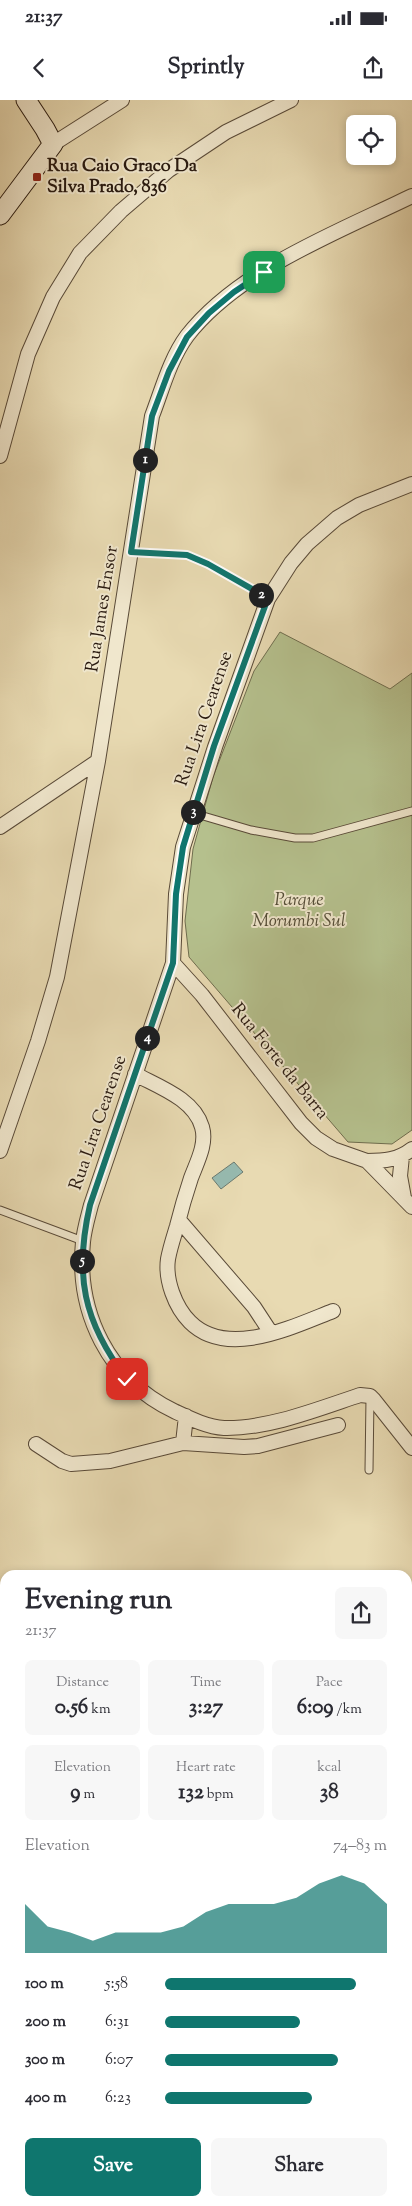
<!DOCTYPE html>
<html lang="en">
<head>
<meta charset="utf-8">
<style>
  :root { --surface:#fff; --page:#f7f7f7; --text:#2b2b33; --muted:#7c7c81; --accent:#0f766e }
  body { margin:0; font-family:"Sorts Mill Goudy",serif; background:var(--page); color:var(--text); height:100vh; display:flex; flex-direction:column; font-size:19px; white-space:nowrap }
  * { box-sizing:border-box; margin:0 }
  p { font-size:16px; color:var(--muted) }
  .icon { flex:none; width:28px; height:28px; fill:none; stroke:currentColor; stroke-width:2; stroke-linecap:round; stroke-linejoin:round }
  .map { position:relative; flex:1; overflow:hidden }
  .details { position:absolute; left:0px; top:1470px; width:412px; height:636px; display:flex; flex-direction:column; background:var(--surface); border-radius:15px 15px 0 0; box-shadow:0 2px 8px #0003 }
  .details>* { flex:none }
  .controls { position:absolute; left:346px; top:15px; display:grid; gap:10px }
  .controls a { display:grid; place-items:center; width:50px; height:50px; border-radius:8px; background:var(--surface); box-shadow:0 2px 8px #0003; font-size:25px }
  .pin { position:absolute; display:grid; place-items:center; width:42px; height:42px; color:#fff; margin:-21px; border-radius:10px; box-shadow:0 2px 8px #0006 }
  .km { position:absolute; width:25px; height:25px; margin:-12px; border-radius:50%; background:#222; color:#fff; font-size:14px; line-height:25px; text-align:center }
  .round { display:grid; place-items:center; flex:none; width:52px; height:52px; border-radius:8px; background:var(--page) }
  .head { display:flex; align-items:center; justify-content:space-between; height:85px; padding:0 25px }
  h1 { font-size:28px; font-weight:700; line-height:38px }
  .metrics { display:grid; grid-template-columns:repeat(3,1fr); gap:8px; height:85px; padding:5px 25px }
  .metrics div { display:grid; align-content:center; border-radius:8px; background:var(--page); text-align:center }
  .metrics b { font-size:21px; font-weight:700 }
  .metrics small { font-size:14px; font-weight:400 }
  .metrics p { font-size:14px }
  .chart { height:140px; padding:10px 25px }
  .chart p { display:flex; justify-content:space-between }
  .chart svg { width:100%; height:90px; margin-top:5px; fill:var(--accent); opacity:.7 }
  .cta { display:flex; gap:10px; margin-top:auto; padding:10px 25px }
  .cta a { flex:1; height:58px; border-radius:8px; background:var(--accent); color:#fff; font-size:20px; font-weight:700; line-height:58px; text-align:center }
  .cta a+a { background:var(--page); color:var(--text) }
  ul { padding:0 25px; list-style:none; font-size:16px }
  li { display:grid; grid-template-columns:80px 60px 1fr; align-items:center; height:38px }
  li i { height:12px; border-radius:6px; background:var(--accent) }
  .status { display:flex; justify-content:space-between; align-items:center; height:35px; padding:0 25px; background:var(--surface); direction:ltr }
  .status svg { height:14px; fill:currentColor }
  header { display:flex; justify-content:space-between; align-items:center; height:65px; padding:0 25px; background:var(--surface); font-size:22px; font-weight:700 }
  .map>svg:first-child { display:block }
  .green { fill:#b5c08d; stroke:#6f6d4e }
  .water { fill:#97bab0; stroke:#6b7a70 }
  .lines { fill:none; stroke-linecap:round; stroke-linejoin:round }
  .lane-casing { stroke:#594a38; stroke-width:9 }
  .street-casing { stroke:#594a38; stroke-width:16 }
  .secondary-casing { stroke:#291a10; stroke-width:21 }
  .path { stroke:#291a10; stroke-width:2.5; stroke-dasharray:4 2.5; stroke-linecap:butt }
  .lane { stroke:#f0e7cd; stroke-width:7 }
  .street { stroke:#f0e7cd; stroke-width:14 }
  .secondary { stroke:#f0e7cd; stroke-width:19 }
  .route-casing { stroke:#fff; stroke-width:10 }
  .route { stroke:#0f766e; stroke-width:6 }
  .poi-dot { fill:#8f2418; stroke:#f0e7cd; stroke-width:2 }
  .labels { text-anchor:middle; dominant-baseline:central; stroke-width:4; stroke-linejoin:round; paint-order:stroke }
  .poi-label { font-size:18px; font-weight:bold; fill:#291a10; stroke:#f0e7cd; text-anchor:start }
  .street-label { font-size:18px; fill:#291a10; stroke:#f0e7cd }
  .park-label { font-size:18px; font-style:italic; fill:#534c36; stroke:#f0e7cd }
</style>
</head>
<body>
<div class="status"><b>21:37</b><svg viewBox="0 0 49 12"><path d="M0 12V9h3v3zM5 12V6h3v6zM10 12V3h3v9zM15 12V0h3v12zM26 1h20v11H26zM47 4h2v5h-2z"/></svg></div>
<header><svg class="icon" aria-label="back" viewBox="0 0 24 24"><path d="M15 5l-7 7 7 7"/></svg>Sprintly<svg class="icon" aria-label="share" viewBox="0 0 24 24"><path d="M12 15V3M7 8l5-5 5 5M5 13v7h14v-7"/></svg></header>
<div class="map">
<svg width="412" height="2106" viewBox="0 0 412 2106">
  <rect width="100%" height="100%" fill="#e8dab2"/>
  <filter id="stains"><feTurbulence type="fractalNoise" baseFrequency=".004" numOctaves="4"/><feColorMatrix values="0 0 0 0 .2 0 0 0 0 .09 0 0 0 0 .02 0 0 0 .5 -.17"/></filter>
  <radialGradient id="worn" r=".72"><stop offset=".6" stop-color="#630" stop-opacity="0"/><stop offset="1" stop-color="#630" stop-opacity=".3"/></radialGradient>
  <path class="green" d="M280,532L390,589L412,573V1030L392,1044L348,1042L189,857L185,821L193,749L213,677L254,571Z"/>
  <path class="water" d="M234,1062L243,1072L221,1089L212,1078Z"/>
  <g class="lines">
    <g class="lane-casing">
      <path id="lane" d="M193,713L251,730L295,738H313L412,711
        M0,1110L83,1141
        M369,1370L370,1298"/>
    </g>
    <g class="street-casing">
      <path id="street" d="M53,44L122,0
        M0,356L28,254L53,197L80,153L121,111L169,70L226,32L291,0
        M412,384L359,405L337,418L307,444L291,463L268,499L215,647L183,747L176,794L173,863L91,1105C88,1117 84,1130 83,1142C76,1213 109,1280 174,1311C189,1318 207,1327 224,1328C268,1329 318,1309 360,1295L370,1296L374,1300L412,1348
        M0,727L98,661
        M173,863L202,895L301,1023L316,1038L333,1049L367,1061L412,1107
        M135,974C159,987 194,999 202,1027C207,1044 197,1062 191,1078C186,1093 181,1110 177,1126C174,1136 170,1148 168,1159C165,1180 175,1207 190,1222C227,1259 292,1227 333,1211
        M0,1051L38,941L57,877L98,661L152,316C162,290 170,259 187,236C238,170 338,132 412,96
        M402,1056L400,1076L404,1098
        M367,1061C384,1061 398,1060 412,1049
        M179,1120L254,1207L271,1233
        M183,1343L186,1316
        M36,1344L62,1361L71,1364L110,1361L183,1343L244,1347L258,1346L338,1325
        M408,1681H412
        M0,1722L5,1718
        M408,1802L412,1813
        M0,1892L5,1889
        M185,2106V2101"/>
    </g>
    <g class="secondary-casing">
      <path id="secondary" d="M0,115L53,44L45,29L26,0
        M408,1773L412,1771
        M0,2025L5,2026
        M32,2106L33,2101"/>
    </g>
    <path class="path" d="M145,452L187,455L208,464L256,491"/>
    <use href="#lane" class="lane"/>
    <use href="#street" class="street"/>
    <use href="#secondary" class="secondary"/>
  </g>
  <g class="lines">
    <g class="route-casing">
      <path id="route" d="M127,1279C83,1222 74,1174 90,1105L173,863L176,794L183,747L214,646L268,498L208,464L187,455L131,452L152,316L169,271L187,237L209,213L234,192L264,172"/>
    </g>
    <use href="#route" class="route"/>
  </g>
  <rect class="poi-dot" x="32" y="72" width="10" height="10" rx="2.5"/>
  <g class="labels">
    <g class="poi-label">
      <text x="47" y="67">Rua Caio Graco Da<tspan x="47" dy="21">Silva Prado, 836</tspan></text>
    </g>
    <g class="street-label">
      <text transform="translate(103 509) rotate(-81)">Rua James Ensor</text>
      <text transform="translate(205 619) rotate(-71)">Rua Lira Cearense</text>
      <text transform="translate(279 962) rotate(51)">Rua Forte da Barra</text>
      <text transform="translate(99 1023) rotate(-71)">Rua Lira Cearense</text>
    </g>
    <g class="park-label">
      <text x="299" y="801">Parque<tspan x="299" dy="21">Morumbi Sul</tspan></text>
    </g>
  </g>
  <rect width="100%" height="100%" filter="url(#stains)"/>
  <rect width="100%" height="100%" fill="url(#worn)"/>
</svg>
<div class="controls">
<a><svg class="icon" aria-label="locate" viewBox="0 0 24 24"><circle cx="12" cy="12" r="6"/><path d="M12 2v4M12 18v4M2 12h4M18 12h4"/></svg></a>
</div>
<div class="pin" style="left:264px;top:172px;background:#1e9e55"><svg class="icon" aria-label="arrive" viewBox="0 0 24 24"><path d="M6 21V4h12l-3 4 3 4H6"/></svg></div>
<div class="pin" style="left:127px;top:1279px;background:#d93025"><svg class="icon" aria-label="check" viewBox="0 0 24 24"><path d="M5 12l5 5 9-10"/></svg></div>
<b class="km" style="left:145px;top:360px">1</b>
<b class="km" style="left:261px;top:495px">2</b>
<b class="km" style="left:193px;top:712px">3</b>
<b class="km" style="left:147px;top:938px">4</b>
<b class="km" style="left:82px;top:1161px">5</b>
<section class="details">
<div class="head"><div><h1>Evening run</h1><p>21:37</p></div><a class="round"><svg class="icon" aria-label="share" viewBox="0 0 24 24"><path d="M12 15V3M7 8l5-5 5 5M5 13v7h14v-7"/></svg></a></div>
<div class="metrics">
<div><p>Distance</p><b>0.56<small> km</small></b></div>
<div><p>Time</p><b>3:27</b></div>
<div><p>Pace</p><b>6:09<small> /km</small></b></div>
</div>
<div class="metrics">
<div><p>Elevation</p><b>9<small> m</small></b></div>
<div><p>Heart rate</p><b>132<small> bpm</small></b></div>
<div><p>kcal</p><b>38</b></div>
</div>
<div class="chart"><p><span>Elevation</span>74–83 m</p>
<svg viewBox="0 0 160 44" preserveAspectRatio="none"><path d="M0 44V20L10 31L20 34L30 38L40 34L50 34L60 34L70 31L80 24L90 20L100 20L110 20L120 17L130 10L140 6L150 10L160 20V44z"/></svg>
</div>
<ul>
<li><b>100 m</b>5:58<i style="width:86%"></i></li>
<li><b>200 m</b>6:31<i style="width:61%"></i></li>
<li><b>300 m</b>6:07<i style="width:78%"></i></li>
<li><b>400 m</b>6:23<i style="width:66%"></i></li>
</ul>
<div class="cta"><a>Save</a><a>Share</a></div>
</section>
</div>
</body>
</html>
